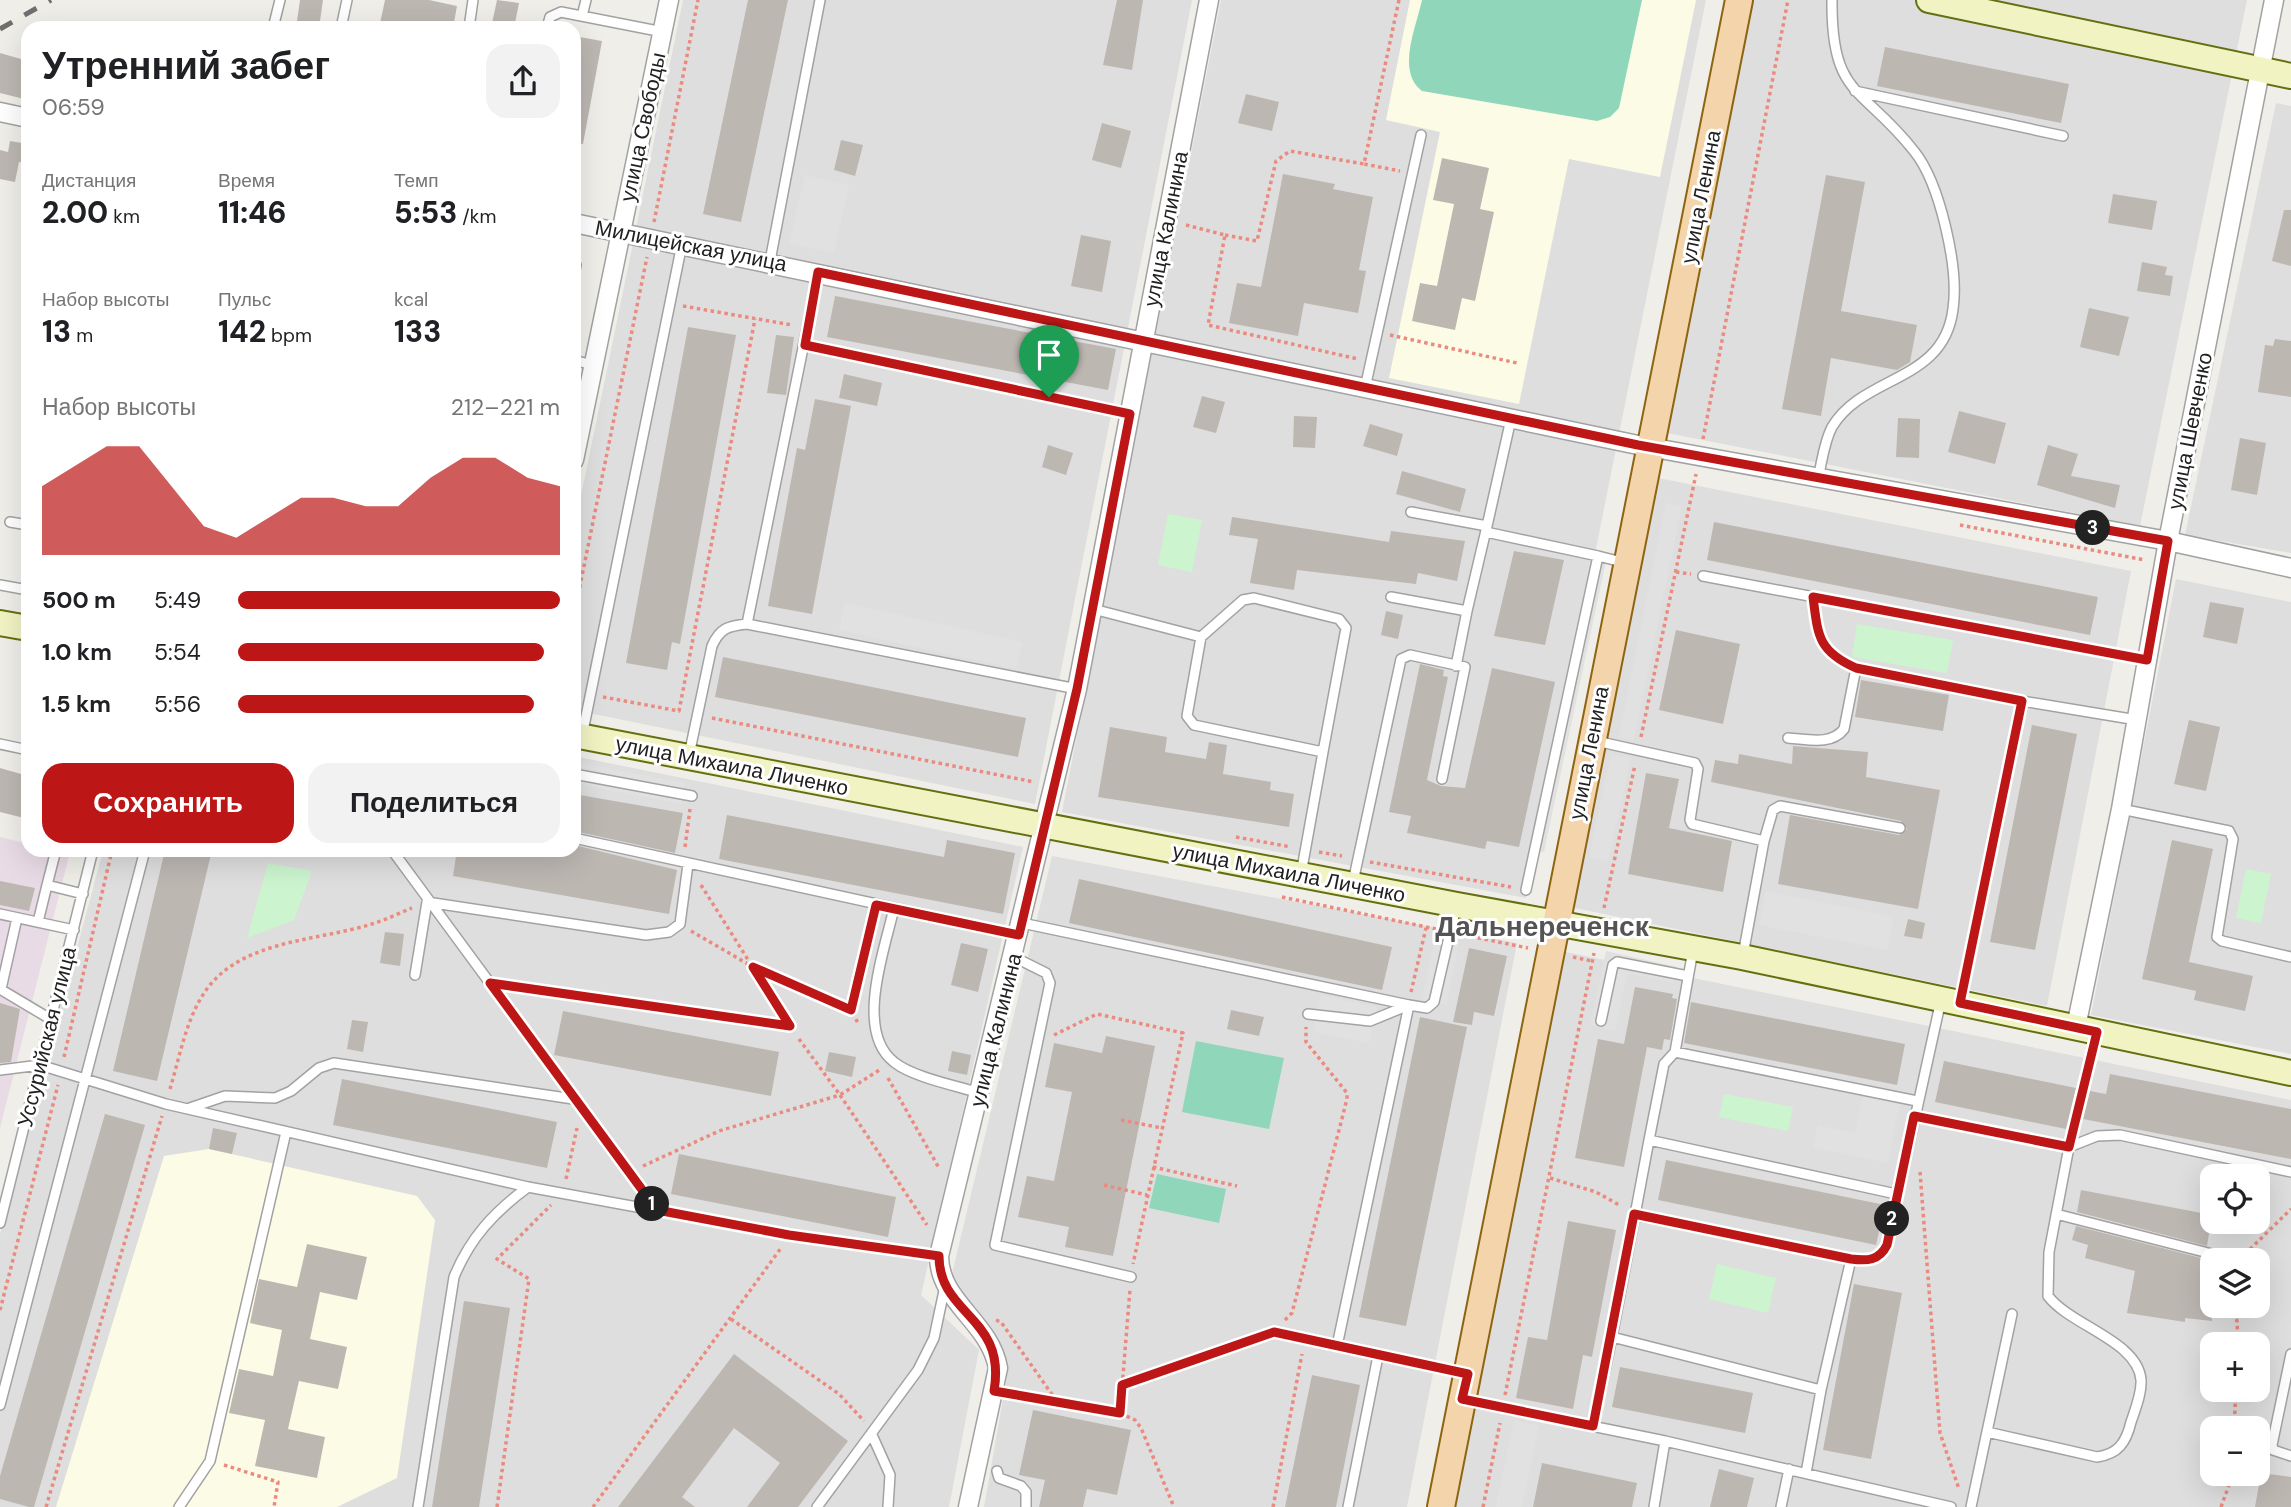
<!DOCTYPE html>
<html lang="ru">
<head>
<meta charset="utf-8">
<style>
  :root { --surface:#fff; --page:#f2f2f2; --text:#202124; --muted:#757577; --accent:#bc1616 }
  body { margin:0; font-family:"DM Sans",sans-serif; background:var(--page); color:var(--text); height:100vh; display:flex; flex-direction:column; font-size:26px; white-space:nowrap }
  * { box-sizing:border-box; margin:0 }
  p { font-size:23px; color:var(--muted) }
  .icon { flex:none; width:38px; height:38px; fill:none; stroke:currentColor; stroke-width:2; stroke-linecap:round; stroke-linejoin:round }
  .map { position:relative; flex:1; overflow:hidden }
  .details { position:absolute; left:21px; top:21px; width:560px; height:836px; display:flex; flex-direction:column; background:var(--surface); border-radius:21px; box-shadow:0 7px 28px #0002 }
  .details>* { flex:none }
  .buttons { position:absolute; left:2200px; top:1164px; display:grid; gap:14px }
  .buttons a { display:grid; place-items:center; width:70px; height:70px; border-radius:14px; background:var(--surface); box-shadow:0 7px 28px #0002; font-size:35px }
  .pin { position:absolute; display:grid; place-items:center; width:60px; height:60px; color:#fff; margin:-72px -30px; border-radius:50% 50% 50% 0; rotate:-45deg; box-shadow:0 0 7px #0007 }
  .pin .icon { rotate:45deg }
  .km { position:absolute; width:35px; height:35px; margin:-18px; border-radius:50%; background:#222; color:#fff; font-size:19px; line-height:35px; text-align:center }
  .round { display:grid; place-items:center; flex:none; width:74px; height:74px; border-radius:21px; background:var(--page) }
  .overview { display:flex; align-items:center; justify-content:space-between; height:119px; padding:0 21px }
  h1 { font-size:38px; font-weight:800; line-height:52px }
  .figures { display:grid; grid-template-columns:repeat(3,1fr); gap:10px; height:119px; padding:7px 21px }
  .figures div { display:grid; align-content:center }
  .figures b { font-size:30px; font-weight:800 }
  .figures small { font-size:19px; font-weight:400 }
  .figures p { font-size:19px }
  .chart { height:196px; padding:14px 21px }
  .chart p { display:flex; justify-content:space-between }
  .chart svg { width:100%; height:126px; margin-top:7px; fill:var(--accent); opacity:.7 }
  .button { display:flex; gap:14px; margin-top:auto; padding:14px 21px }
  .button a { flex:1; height:80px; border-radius:21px; background:var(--accent); color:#fff; font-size:28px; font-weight:800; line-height:80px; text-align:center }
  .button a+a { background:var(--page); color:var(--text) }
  ul { padding:0 21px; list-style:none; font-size:23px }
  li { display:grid; grid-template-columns:112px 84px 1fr; align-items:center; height:52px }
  li i { height:18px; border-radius:9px; background:var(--accent) }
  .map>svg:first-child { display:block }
  .residential { fill:#dfdede; fill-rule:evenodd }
  .industrial { fill:#e9dbe6 }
  .education { fill:#fcfce6 }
  .park { fill:#ccf4cf }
  .pitch { fill:#90d6bb }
  .parking { fill:#e1e1e1 }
  .building { fill:#bdb7b2 }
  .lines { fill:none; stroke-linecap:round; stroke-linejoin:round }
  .lane-casing { stroke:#a2a2a2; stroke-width:12 }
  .street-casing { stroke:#a2a2a2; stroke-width:21 }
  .secondary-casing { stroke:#646f11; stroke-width:28 }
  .primary-casing { stroke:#8d6411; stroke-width:30 }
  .path { stroke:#eb8a7e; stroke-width:3.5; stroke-dasharray:3.5 3.5; stroke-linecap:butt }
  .lane { stroke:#fff; stroke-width:9 }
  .street { stroke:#fff; stroke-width:18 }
  .secondary { stroke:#f1f3c3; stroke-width:24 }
  .primary { stroke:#f3d4ab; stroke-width:26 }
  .rail { stroke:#6f6f6f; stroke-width:5; stroke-dasharray:14 14; stroke-linecap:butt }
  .route-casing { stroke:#fff; stroke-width:14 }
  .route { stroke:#bc1616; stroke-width:9 }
  .labels { text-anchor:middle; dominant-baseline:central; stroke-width:6; stroke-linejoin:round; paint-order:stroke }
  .street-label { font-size:21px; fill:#212121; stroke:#fff }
  .district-label { font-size:28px; font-weight:bold; fill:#545454; stroke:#fff }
</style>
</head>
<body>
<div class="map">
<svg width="2291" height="1507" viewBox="0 0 2291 1507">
  <rect width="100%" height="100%" fill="#f0eee9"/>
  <path class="residential" d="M683,0H1192L1035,804L574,710V530Z
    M1221,0H1706L1526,898L1062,812Z
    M1751,0H2247L2140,526L1662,432Z
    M2276,103L2291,106V553L2185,535Z
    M1653,477L2131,571L2047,1006L1570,907Z
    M2176,579L2291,602V1054L2091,1015Z
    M574,756L1023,847L921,1295L979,1350L949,1507H0V1234L103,851L574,850Z
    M1052,856L1517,943L1407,1507H984L1007,1376L950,1282Z
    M1561,951L2291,1100V1507H1453ZM2212,1176H2258V1222H2212ZM2212,1260H2258V1306H2212ZM2212,1344H2258V1390H2212ZM2212,1428H2258V1474H2212Z"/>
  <path class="industrial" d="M0,837L28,844V850L50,851L69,856L0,1128Z"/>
  <path class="education" d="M1410,0H1696L1660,177L1569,159L1519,404L1389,378L1440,132L1386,120Z
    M209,1149L417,1196L435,1220L397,1478L337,1507H56L164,1156Z"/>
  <path class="park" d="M1168,514L1202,520L1192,572L1158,565Z
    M1857,624L1953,640L1947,673L1852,657Z
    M268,863L312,871L294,920L247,938Z
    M2246,869L2271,874L2261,923L2236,918Z
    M1724,1094L1793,1107L1788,1131L1719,1117Z
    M1717,1264L1776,1278L1768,1313L1709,1299Z"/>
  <path class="pitch" d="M1422,0H1642L1619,108L1610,117L1597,121L1422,91C1396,71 1416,28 1422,0Z
    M1196,1041L1284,1058L1269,1129L1182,1112Z
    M1157,1174L1226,1189L1219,1223L1149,1208Z"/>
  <path class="parking" d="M805,175L849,185L834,253L789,243Z
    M1666,503L1682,506L1634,740L1619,737Z
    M1591,558L1606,561L1544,852L1529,849Z
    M845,603L1022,642L1016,669L839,630Z
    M1611,754L1631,758L1608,862L1589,857Z
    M574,762L685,783L681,804L574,783Z
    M1766,891L1893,917L1887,950L1759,925Z
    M1435,937L1459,942L1447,1004L1422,999Z
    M1606,951L1677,967L1674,983L1627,973L1615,1031L1590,1025Z
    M1321,995L1377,1007L1369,1043L1313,1032Z
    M1863,1096L1900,1104L1887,1163L1813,1147L1818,1125L1855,1133Z
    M1514,1420L1539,1426L1522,1507H1496Z"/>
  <path class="building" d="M300,0H323L319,28H296Z
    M385,0H429L457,6L453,28H379Z
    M497,0L519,3L514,28H491Z
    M748,0H788L741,222L703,214Z
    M1117,0H1143L1132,70L1103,65Z
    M574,36L602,41L583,144L574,143Z
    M1885,47L2069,84L2061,123L1877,86Z
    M0,53L28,61V100L0,93Z
    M1246,94L1279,102L1272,131L1238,123Z
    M1102,123L1131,131L1121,168L1092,160Z
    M841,140L863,145L855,176L834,170Z
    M10,141L28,144V163L19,162L15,182L0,179V150L8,152Z
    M1442,158L1489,168L1480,209L1494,212L1475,301L1462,298L1455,330L1412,321L1420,283L1437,286L1454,204L1433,200Z
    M1283,174L1335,184L1333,189L1373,197L1359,270L1366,271L1358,313L1304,303L1298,336L1229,323L1237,283L1261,287Z
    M1826,175L1865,182L1841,311L1917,325L1910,362L1897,370L1831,358L1821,416L1782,409Z
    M2113,194L2157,201L2152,230L2108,223Z
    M2284,210H2291V266L2272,261Z
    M1081,235L1111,241L1102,292L1071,286Z
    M2142,262L2167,267L2165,275L2173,276L2170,296L2137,291Z
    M835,296L1116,349L1108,390L827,337Z
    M2089,308L2129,317L2119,356L2080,347Z
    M688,327L736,335L680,644L672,642L667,670L626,663Z
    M776,335L794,337L786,395L767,393Z
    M2275,339L2291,341V397L2258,392L2265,345L2273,346Z
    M844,374L882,383L877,406L839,398Z
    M1202,396L1225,402L1216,433L1193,427Z
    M815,399L851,406L812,614L768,606L797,448L805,450Z
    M1959,411L2006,423L1995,464L1948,452Z
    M1294,416L1317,417L1315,448L1293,447Z
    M1898,418L1920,419L1919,458L1896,457Z
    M1370,424L1403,434L1397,456L1363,446Z
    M2240,438L2266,443L2257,495L2231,490Z
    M1048,445L1073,453L1066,475L1042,467Z
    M2048,445L2078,454L2071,476L2120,485L2115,508L2037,485Z
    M1402,471L1466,489L1460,512L1396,494Z
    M1232,517L1389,542L1391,531L1465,541L1457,581L1418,573L1416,584L1297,570L1294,590L1250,583L1258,539L1229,535Z
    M1714,522L2098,597L2090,635L1707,560Z
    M1514,551L1564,560L1545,645L1494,636Z
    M2210,602L2244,608L2237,644L2203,637Z
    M1386,611L1403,615L1398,639L1381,635Z
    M1676,630L1740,644L1723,724L1659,710Z
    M723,657L1026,718L1018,757L715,697Z
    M1420,664L1444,670L1443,676L1448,677L1427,780L1441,786L1465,788L1492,668L1555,682L1519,847L1487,841L1485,849L1407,833L1411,816L1389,812Z
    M1861,680L1949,695L1943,731L1855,717Z
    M2189,720L2220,727L2206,791L2174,784Z
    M2032,725L2077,734L2035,950L1990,942Z
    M1110,727L1167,737L1165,752L1206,759L1209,742L1227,745L1223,774L1271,782L1270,790L1294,794L1289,827L1098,797Z
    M1793,746L1868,752L1866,777L1940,790L1918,909L1778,884L1790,815L1899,835L1907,829L1901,821L1711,782L1715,760L1738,764L1739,754L1792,764Z
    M0,768L28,776V819L0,812Z
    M1646,773L1679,779L1669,828L1732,841L1723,892L1628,874Z
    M574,794L683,813L675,853L574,831Z
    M727,815L944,857L947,840L1015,853L1003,914L719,859Z
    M2172,840L2213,849L2189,962L2253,976L2245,1011L2194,1000L2196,991L2142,979Z
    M574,845L677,870L669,914L453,876L457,850H574Z
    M165,850H212L157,1081L113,1071Z
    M1079,879L1392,947L1382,990L1069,923Z
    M0,881L35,888L29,911L0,905Z
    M1908,919L1925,923L1922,939L1904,936Z
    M385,932L404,934L400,966L380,963Z
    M961,943L988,949L978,992L951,985Z
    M1469,948L1507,956L1494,1016L1474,1012L1472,1025L1453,1022Z
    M1635,987L1673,994L1672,998L1677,999L1670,1040L1664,1039L1662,1050L1647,1047L1624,1167L1575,1158L1598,1039L1624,1044Z
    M1691,1002L1905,1044L1897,1085L1684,1043Z
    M0,1003L20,1009L11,1062L0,1063Z
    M1231,1010L1264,1017L1259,1036L1227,1029Z
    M563,1011L779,1052L771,1096L554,1055Z
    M1420,1017L1467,1027L1406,1326L1359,1317Z
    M352,1020L368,1022L363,1052L347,1049Z
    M1106,1036L1155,1046L1113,1256L1065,1247L1069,1227L1018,1217L1027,1176L1054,1181L1072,1092L1045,1087L1054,1043L1102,1053Z
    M952,1051L971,1055L967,1075L948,1071Z
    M829,1052L856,1057L852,1077L825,1071Z
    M1944,1061L2076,1088L2066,1129L1935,1102Z
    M2110,1074L2291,1109V1159L2083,1119L2090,1091L2106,1094Z
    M342,1079L557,1122L547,1168L333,1125Z
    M105,1114L145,1125L34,1507H29L0,1499V1476Z
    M213,1128L237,1133L232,1154L209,1149Z
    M679,1154L896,1197L888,1237L671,1194Z
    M1666,1160L1885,1205L1876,1245L1658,1200Z
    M2081,1190L2212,1215L2207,1246L2077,1212Z
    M1568,1221L1616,1230L1592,1357L1583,1355L1573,1409L1516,1398L1528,1337L1547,1340Z
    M2076,1226L2205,1259L2204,1263L2212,1265V1321L2185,1318V1322L2127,1313L2135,1271L2085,1258L2088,1245L2072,1240Z
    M307,1244L367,1257L357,1300L320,1292L310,1339L347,1347L338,1389L299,1381L288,1429L325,1437L317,1478L255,1466L265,1420L229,1413L239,1369L273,1376L282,1330L250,1323L259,1279L297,1287Z
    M1854,1284L1902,1293L1871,1459L1823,1450Z
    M464,1301L510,1308L479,1507H432Z
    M734,1354L848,1441L798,1507H747L780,1463L734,1428L682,1497L695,1507H618Z
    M1620,1367L1753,1393L1745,1433L1612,1407Z
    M1312,1375L1360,1385L1336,1507H1285Z
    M1033,1410L1131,1430L1117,1495L1087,1489L1083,1507H1039L1045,1480L1019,1475Z
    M1542,1463L1637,1483L1632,1507H1533Z
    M1719,1469L1754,1478L1747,1507H1710Z
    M2261,1473L2291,1477V1507H2255Z"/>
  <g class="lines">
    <g class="lane-casing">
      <path id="lane" d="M582,16L586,0
        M273,28L280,0
        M341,28L347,0
        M469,28L473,0
        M547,28L550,17L561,12L663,32
        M1855,91L2063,136
        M770,261L820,0
        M574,274L576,265
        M818,274L747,624L1077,689
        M805,345L1130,414
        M574,360L592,365
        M1365,388L1421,135
        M1818,478C1822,462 1824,442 1832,427C1864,374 1944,383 1953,309C1959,268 1940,183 1914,151C1863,86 1831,98 1832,0
        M1411,512L1487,526L1467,611
        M10,522L28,525
        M1487,526L1511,419
        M1486,532L1598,556L1526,890
        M1598,556L1626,563
        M1703,576L2147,660
        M0,585L28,590
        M1391,597L1467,611L1456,666
        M1813,597C1818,636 1818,651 1856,668L2022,701L1960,1002
        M1093,609L1201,637L1243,600L1254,598L1339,619L1346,628L1323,752
        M1201,637L1187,716L1194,725L1323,752L1301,874
        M2022,701L2137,720
        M582,736L682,244
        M1788,738C1807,739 1831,746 1844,729L1856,668
        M1596,741L1695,763L1698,769L1690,820L1692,824L1764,841
        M0,744L28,750
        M689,755L712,646C720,628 728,626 747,624
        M574,774L692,796
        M2121,809L2229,831L2233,839L2217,937L2222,941L2291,957
        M574,838L1019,935
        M56,850L47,885L83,894
        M392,850L657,1210
        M1353,882L1401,659L1410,655L1465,667L1442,779
        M894,908C885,949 854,1031 894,1062C912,1077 957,1086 980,1093
        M0,914L74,930
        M38,922L47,885
        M1022,923L1409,1005
        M1743,955L1764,841L1773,810L1780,806L1900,828
        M1014,957L1046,973L1050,983L995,1245L1131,1277
        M415,975L427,902L646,935L669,932L680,924L688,864
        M490,983L790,1026
        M0,989L52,1020
        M1,989L17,918
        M1308,1014L1370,1021L1409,1005
        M1601,1021L1613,965L1617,962L1688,976
        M1675,1052L1693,950
        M0,1070L40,1065L166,1104L528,1187
        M190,1108L225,1096L275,1098L291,1091L319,1068L334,1063L573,1099
        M1914,1116L2069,1147L2097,1136L2120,1135L2291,1172
        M1649,1140L1664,1064L1675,1052L1917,1101
        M2056,1214L2220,1256L2226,1260
        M1635,1215L1649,1140L1896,1194
        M0,1223L93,850
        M1274,1332L1466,1374
        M1337,1346L1409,1005L1427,1008L1434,1002L1456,907
        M2291,1354L2272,1445L2273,1450L2291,1456
        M1821,1390L1851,1259
        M1464,1400L1665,1441L1951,1507
        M0,1405L145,850
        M1593,1426L1612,1337
        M1987,1432L2097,1457C2118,1454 2126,1443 2131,1422C2135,1410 2142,1393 2141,1380C2138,1341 2071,1326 2048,1296L2049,1252L2069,1147L2097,1034
        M872,1435L890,1475L888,1507
        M997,1471L999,1478L1021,1486L1026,1492V1507
        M1806,1473L1821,1390L1612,1337L1635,1215L1851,1259C1867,1261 1879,1261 1887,1245L1941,1000
        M179,1507L210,1461L286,1132
        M418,1507L454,1277C470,1238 494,1212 528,1187L789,1235L939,1256
        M817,1507L918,1370L934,1338L945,1286
        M1348,1507L1378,1356
        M1654,1507L1665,1441
        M1781,1507L1789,1469
        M1971,1507L2012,1314"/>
    </g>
    <g class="street-casing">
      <path id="street" d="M0,112L28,118
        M574,223L1638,445L2168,541L2291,568
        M574,460L669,0
        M2076,1027L2121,809L2168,541L2274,0
        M968,1507L998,1368C990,1322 939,1302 939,1256L1077,689L1209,0"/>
    </g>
    <g class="secondary-casing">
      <path id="secondary" d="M1929,0L2291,76
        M0,623L28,628
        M574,735L1457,905L1742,957L2291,1073"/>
    </g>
    <g class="primary-casing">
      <path id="primary" d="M1441,1507L1739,0"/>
    </g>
    <path class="path" d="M1399,0L1364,164L1400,171
      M654,222L698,0
      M1186,225L1225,235L1208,325L1358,359
      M1225,235L1257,241L1276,161L1290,151L1364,164
      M683,306L792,325
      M1390,335L1517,363
      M1703,439L1788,0
      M1960,525L2145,560
      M1676,572L1691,574
      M574,615L647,257
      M603,697L679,711L755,319
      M712,718L1034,782
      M1641,737L1696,474
      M1236,837L1291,847
      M685,847L690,809
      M1319,852L1342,856
      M1370,862L1511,887
      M701,885L779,1009
      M1282,897L1436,929
      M1604,908L1635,765
      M691,931L753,967L851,1010L859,1025
      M1464,935L1528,948
      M1573,957L1592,961
      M1411,992L1426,928
      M851,1010L873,917
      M1054,1035L1097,1014L1183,1033L1133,1264
      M799,1039L840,1095L881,1069
      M64,1057L112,850
      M888,1078L939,1168
      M170,1089C179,1059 185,1025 201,998C235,939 315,942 372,924C386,920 399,913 412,908
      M1121,1120L1162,1128
      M643,1166L719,1131L840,1095L927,1225
      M1153,1167L1237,1186
      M1920,1172L1940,1433L1959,1489
      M1550,1178L1596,1192L1621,1206
      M566,1179L577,1128
      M1104,1185L1147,1195
      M2240,1259L2291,1209
      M2231,1306L2237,1321L2238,1344
      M0,1310L58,1085
      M731,1319L839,1394L864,1421
      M996,1320L1001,1322L1058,1403
      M1285,1320L1292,1313L1347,1099V1093L1306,1042V1027
      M1122,1386L1262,1336
      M1010,1394L1120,1413L1135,1420L1141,1428L1174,1507
      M1505,1395L1594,953
      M1120,1413L1130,1289
      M2234,1428L2236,1390
      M224,1465L278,1482L274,1507
      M46,1507L162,1116
      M497,1507L529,1279L497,1259L551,1205
      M593,1507L781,1248
      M1273,1507L1302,1354
      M1483,1507L1500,1423
      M2221,1507L2229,1485L2238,1474"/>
    <use href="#lane" class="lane"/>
    <use href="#street" class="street"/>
    <use href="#secondary" class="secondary"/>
    <use href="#primary" class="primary"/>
    <path class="rail" d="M0,29L51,0"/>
  </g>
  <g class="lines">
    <g class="route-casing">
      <path id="route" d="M818,272L1638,445L2168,541L2147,660L1813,597C1818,636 1818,651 1856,668L2022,701L1960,1003L2097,1032L2069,1147L1914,1116L1887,1245C1879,1261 1867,1261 1851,1259L1634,1214L1593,1426L1462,1399L1468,1374L1274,1332L1122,1385L1120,1413L994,1391C1007,1316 939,1316 939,1256L789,1235L657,1210L490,983L790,1026L753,967L851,1010L876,905L1019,935L1077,689L1130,414L805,345Z"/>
    </g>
    <use href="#route" class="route"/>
  </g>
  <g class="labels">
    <g class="street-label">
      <text transform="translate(643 127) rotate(-78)">улица Свободы</text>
      <text transform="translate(1701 197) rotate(-79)">улица Ленина</text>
      <text transform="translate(1166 229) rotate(-79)">улица Калинина</text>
      <text transform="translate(691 246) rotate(11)">Милицейская улица</text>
      <text transform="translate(2190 431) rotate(-79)">улица Шевченко</text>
      <text transform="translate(1589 753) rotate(-79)">улица Ленина</text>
      <text transform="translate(732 766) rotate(11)">улица Михаила Личенко</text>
      <text transform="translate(1289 873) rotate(11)">улица Михаила Личенко</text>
      <text transform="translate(996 1030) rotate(-76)">улица Калинина</text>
      <text transform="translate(47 1037) rotate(-76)">Уссурийская улица</text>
    </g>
    <g class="district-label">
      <text x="1542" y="926">Дальнереченск</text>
    </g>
  </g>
</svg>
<div class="buttons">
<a><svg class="icon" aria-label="locate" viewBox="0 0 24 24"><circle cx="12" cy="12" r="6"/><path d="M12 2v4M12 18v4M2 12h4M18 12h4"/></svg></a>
<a><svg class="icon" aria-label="layers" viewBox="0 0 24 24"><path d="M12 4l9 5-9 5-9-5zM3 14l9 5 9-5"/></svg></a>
<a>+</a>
<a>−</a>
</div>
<div class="pin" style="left:1049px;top:397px;background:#1e9e55"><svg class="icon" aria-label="arrive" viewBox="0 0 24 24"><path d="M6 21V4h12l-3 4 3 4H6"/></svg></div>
<b class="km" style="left:652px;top:1204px">1</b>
<b class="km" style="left:1892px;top:1219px">2</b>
<b class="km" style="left:2093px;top:528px">3</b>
<section class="details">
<div class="overview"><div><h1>Утренний забег</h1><p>06:59</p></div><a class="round"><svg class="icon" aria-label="share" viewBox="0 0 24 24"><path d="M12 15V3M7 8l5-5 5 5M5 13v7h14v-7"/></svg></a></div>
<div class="figures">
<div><p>Дистанция</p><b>2.00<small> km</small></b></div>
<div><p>Время</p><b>11:46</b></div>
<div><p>Темп</p><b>5:53<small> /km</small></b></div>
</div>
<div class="figures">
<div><p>Набор высоты</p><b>13<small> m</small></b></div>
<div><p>Пульс</p><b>142<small> bpm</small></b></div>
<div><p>kcal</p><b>133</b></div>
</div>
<div class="chart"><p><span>Набор высоты</span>212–221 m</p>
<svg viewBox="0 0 160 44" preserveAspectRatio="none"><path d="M0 44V20L10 13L20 6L30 6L40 20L50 34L60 38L70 31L80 24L90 24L100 27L110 27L120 17L130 10L140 10L150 17L160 20V44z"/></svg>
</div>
<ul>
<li><b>500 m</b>5:49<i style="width:100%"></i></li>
<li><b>1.0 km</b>5:54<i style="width:95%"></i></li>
<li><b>1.5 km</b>5:56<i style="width:92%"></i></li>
</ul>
<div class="button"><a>Сохранить</a><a>Поделиться</a></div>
</section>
</div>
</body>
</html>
